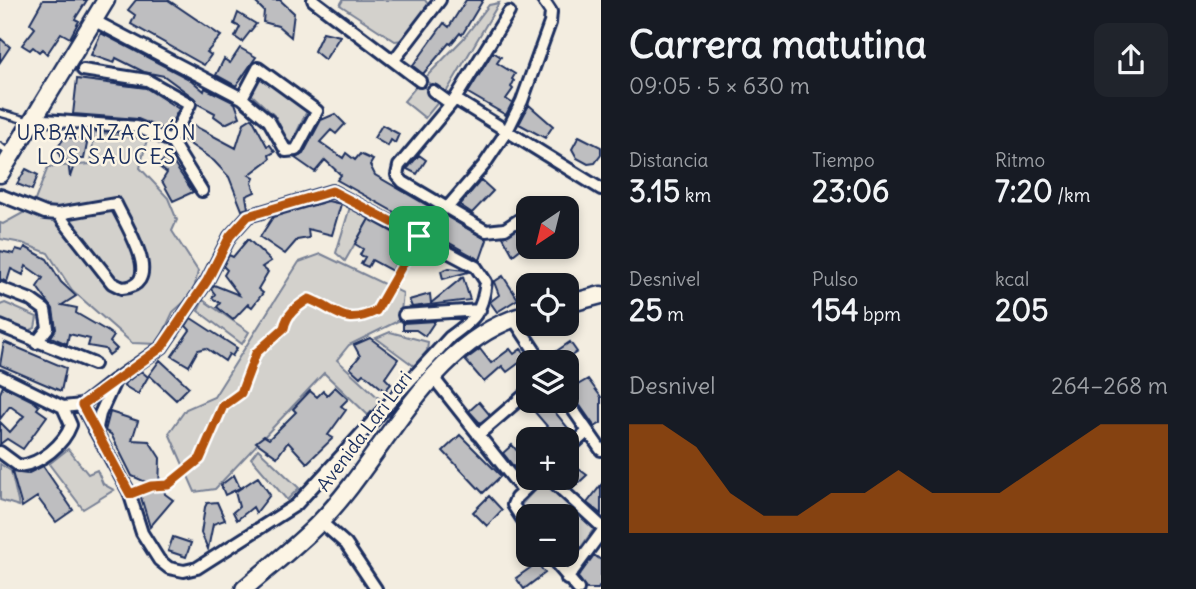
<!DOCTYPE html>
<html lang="es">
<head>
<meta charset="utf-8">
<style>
  :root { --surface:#171b24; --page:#20242c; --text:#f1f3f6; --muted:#9ea1a6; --accent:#b45309 }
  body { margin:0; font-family:Delius,sans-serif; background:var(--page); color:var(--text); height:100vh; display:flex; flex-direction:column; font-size:26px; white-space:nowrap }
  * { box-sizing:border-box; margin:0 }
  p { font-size:23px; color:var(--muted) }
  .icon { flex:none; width:38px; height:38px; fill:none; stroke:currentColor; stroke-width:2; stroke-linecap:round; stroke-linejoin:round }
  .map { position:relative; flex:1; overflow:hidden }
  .panel { display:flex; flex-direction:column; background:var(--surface); width:595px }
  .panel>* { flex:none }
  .needle { width:46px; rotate:215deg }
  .controls { position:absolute; left:516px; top:196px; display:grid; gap:14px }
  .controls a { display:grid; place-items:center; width:63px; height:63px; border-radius:14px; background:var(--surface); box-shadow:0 4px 10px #0003; font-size:35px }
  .pin { position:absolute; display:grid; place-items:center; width:60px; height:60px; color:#fff; margin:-30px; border-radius:14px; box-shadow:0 4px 10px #0006 }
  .round { display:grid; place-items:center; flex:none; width:74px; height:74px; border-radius:14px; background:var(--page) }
  .overview { display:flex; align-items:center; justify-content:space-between; height:119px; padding:0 28px }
  h1 { font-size:38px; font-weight:800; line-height:52px }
  .figures { display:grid; grid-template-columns:repeat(3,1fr); gap:10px; height:119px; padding:7px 28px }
  .figures div { display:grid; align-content:center }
  .figures b { font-size:30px; font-weight:800 }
  .figures small { font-size:19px; font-weight:400 }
  .figures p { font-size:19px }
  .chart { height:196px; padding:14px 28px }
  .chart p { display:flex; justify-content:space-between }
  .chart svg { width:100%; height:126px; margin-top:7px; fill:var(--accent); opacity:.7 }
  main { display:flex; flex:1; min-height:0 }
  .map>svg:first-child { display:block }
  .green { fill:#d3d1cc; stroke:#778095; stroke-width:2 }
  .building { fill:#bebec0; stroke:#1b2f5e; stroke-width:2 }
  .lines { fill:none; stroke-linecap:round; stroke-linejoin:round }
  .lane-casing { stroke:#1b2f5e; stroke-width:10 }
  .street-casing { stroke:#1b2f5e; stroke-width:16 }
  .secondary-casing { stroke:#1b2f5e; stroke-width:21 }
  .path { stroke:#1b2f5e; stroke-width:2; stroke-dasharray:2 5; stroke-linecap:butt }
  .lane { stroke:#fcf5e5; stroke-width:5 }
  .street { stroke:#fcf5e5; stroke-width:10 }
  .secondary { stroke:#fcf5e5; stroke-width:16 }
  .route-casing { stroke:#fff; stroke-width:14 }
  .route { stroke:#b45309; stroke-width:9 }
  .labels { text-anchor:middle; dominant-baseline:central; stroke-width:5; stroke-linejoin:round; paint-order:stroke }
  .street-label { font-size:19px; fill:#1b2f5e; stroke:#fcf5e5 }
  .neighbourhood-label { font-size:21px; letter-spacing:2px; fill:#1b2f5e; stroke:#fcf5e5 }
</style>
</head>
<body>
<main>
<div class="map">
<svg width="601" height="589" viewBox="0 0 601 589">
  <rect width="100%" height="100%" fill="#f3ede0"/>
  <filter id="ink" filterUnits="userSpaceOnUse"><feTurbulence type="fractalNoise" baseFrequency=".0143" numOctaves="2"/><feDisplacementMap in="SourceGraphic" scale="14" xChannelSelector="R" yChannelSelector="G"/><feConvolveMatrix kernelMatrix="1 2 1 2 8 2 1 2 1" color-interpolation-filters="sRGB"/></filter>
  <g filter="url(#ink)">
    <path class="green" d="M343,0H425L429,6L403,40L395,41L340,5Z
      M499,3L444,96L424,79L463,39L489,5Z
      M259,77L307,111L292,142L288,143L276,117L251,94Z
      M419,83L440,100L425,118L404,101Z
      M94,132L147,139L140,168L168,198L177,220L172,231L198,271L193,294L173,312L158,344L132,343L72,290L48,253L22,243L0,239V223L3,224L32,208L48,167L91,164Z
      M350,207L369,219L345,261L336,253Z
      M321,254L403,293L400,320L349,345L337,360L382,401L368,415L324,373L215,489L195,492L169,433L186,409L214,397L299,262Z
      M203,300L249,332L242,344L198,311Z
      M5,303L37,317L35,328L29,331L0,321V305Z
      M390,332L428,342L427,351L414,366L376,338Z
      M68,449L88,474L97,470L103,484L114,490L83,509L49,464Z
      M258,449L299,488L287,500L251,458Z
      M0,464L11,471L19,506L0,500Z
      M544,480L595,527L566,569L556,555H567V516L528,517L520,506Z"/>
    <path class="building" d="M43,0H87L75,19L79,21L70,38L61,33L47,54L42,49L39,52L33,47L30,50L22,45L35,28L30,23Z
      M136,0H168L221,36L207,52L211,55L204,65L131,24L135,15L128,10Z
      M253,0H280L294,13L291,37L278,26L263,22L264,11Z
      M466,0H483L462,35L460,33L451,44L449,43L423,74L413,66L444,23L449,27Z
      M238,13L256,24L242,42L235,37L240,27L234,24Z
      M323,32L340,36L325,60L314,51Z
      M101,33L191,80L204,91L205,88L235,103L240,117L225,124L214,116L215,113L198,104L194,98L164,76L144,72L116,58L114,63L91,55Z
      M0,38L10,47L0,62Z
      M240,48L256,57L236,86L216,75L224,59L230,63Z
      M493,52L501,57L497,63L515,74L512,79L514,81L511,87L513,89L506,99L512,103L506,115L468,93Z
      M77,79L146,88L179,109L167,131L138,119L73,114Z
      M529,105L553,126L545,138L519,124Z
      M335,114L345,124L336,134L331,130L320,142L343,158L346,153L355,160L360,154L373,160L370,165L375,175L487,240L480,260L337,180L341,175L325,160L315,172L295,158L303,154L321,120Z
      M252,118L267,146L270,145L275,152L269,155L270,159L249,175L254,178L252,183L255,192L246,196L248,208L242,210L229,177L214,161L184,140L193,125L236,148L244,123Z
      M382,125L399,134L395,143L391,140L388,146L374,138Z
      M579,136L601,147V155L595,163L588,164L577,158L572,149Z
      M65,137L84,140L87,144L84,159H76L70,177L68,161L61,159L57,148Z
      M168,155L193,192L173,201L162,181L167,173L158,166Z
      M419,155L426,160L417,174L407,169Z
      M26,169L38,175L32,190L17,184Z
      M481,180L493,191L472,213L460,205Z
      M328,201L341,204L332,235L308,229L309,238L297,240L285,254L260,237L273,217Z
      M369,219L409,241L392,271L372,260L368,267L361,264L365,257L360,255L363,249L355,244Z
      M528,223V243L513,255L503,237Z
      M248,239L271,261L262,267L268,272L258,289L263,293L252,307L248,304L233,320L217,307L220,303L212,298L215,294L211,289L214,285L239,295L224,275L227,270L223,266L229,255L233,257Z
      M25,247L47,259L61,282L76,296L62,305L77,308L76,313L107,331L114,336L110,342L117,349L109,355L105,349L88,346L90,339L69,334L67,344L51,337L56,329L53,309L37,287L43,278L26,266L23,275L11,269L7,282L0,279V251L14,254L16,249L23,251Z
      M449,268L465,270L468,272L443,279L441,271Z
      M503,276L518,299L497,312L490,302L499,295L494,282Z
      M463,277L470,300L412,307L409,300L430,294L431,303Z
      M191,318L237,348L232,356L229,354L225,361L206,348L198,350L189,366L172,356L190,330L186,326Z
      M435,321L425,336L416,330H403V323Z
      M370,338L398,359L385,378L391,384L385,391L367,376L363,374L360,377L350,368L360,356L354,345Z
      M4,342L66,368L61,391L0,365Z
      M570,342L577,352L562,362H552L548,357Z
      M480,349L491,363L510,349L514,354L521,349L527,357L507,372L502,366L484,382L465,360Z
      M160,360L189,387L176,400L149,375Z
      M141,371L148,377L138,394L123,385Z
      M588,379L601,397V423L595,427L569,390Z
      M3,386L33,401L39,406L37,409L47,416L23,449L7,439L0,444V422L10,432L24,416L10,406L0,419V393Z
      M335,387L348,399L341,406L346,410L328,435L333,438L307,463L288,442L277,457L256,442L264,436L269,439L296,412L293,409L310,391L317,397L323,391L327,395Z
      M530,401H546L573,434L567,439H558L527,403Z
      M479,402L490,415L480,423L469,411Z
      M110,412L138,421L132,440L149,441L160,458L159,488L132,476L111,434L105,431Z
      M460,435L501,476L483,493L443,451Z
      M512,445L528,463V469L521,476L503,453Z
      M43,466L73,510L56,522L37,497L22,507L12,472L27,474Z
      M576,467L587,475L573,488L564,478Z
      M234,475L240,488L225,495L221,485Z
      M258,477L270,495L256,513L253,507L237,520L233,512L239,507L235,492Z
      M601,485V514L587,503Z
      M164,488L165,494L173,500L150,527L140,494Z
      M489,496L502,510L487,526L473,512Z
      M217,502L225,520L213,524L208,549L201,533L205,507L207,503Z
      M173,537L191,543L186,557L168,551Z
      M594,555L601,560V584L598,589H587L578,577Z
      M537,563L545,573L524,589L516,578Z"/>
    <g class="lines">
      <g class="lane-casing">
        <path id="lane" d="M0,113L29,121
          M0,146L11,155"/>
      </g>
      <g class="street-casing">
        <path id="street" d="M313,0L420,81
          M509,12L455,99L399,166L397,175L403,182L486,231L505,229L528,214
          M93,20L242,98L269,121L286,151L296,150L317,111L258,68L242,98
          M394,60L440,0
          M83,70L147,80L190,104L171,141
          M433,91L451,104
          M455,99L601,189
          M36,115L45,120L137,127L171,141L202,191
          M332,191L476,267L486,282C482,313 475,319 450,337L296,505L197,568L184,571L169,568L159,560L142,533L129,492L96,432L100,414L116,379L162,347L207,281L230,236L248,216Z
          M0,195L45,213L58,214L116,204C126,226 166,285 122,288L112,283L58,214
          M447,208L484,165L507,131L522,101L550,23L551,12L543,0
          M0,288L31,300L45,310L48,328L36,343
          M404,315L480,310
          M513,318L542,362
          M0,326L94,364
          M0,376L63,407L82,405
          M432,376L523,491
          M567,401L601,450
          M96,432L82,405L114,380
          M478,435L528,392
          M567,450L587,432
          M0,452L19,466C41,464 64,444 71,425L63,407
          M549,478L601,526
          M321,522L346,544L376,589
          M528,528L513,505L516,498L537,478
          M549,555L578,589
          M567,579L601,533"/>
      </g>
      <g class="secondary-casing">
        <path id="secondary" d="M0,174L106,0
          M567,304L601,295
          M244,589C269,567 297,546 320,522C386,455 429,340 528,314"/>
      </g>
      <path class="path" d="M139,491L168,485L200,459L223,406L241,393L256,353L284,328C287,313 297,307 309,298L346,319L375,311L413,247"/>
      <use href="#lane" class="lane"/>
      <use href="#street" class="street"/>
      <use href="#secondary" class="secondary"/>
    </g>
  </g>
  <g class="lines" filter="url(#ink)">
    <g class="route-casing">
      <path id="route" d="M332,191L419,236L376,311C343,327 338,310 309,299C297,307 287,313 284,328L256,353L241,393L223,406L200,459L168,485L151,486L130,494L82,405L162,347L207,281L230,236L248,216Z"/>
    </g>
    <use href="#route" class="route"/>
  </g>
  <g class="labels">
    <g class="street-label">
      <text transform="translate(364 431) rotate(-53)">Avenida Lari Lari</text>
    </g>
    <g class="neighbourhood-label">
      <text x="107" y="132">URBANIZACIÓN<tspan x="107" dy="24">LOS SAUCES</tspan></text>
    </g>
  </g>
</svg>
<div class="controls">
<a><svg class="needle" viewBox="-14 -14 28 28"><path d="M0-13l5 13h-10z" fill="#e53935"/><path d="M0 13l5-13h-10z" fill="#9ea1a6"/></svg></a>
<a><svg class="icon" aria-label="locate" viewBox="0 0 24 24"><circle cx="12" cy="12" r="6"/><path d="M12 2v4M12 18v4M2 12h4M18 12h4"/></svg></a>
<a><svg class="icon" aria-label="layers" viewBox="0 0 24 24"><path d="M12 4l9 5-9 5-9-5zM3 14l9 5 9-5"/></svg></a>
<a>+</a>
<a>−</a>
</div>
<div class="pin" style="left:419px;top:236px;background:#1e9e55"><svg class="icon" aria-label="arrive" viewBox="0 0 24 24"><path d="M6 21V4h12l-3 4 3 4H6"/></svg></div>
</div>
<section class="panel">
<div class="overview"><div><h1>Carrera matutina</h1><p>09:05 · 5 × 630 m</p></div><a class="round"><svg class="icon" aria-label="share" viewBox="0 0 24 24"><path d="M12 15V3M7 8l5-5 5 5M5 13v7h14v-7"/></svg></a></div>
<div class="figures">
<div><p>Distancia</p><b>3.15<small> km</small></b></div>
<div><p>Tiempo</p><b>23:06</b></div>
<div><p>Ritmo</p><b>7:20<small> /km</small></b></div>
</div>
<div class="figures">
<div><p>Desnivel</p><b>25<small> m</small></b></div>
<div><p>Pulso</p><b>154<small> bpm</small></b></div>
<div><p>kcal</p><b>205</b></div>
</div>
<div class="chart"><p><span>Desnivel</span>264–268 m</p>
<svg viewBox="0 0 160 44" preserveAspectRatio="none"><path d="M0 44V6L10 6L20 14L30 30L40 38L50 38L60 30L70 30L80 22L90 30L100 30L110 30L120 22L130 14L140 6L150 6L160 6V44z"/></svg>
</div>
</section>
</main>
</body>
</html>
